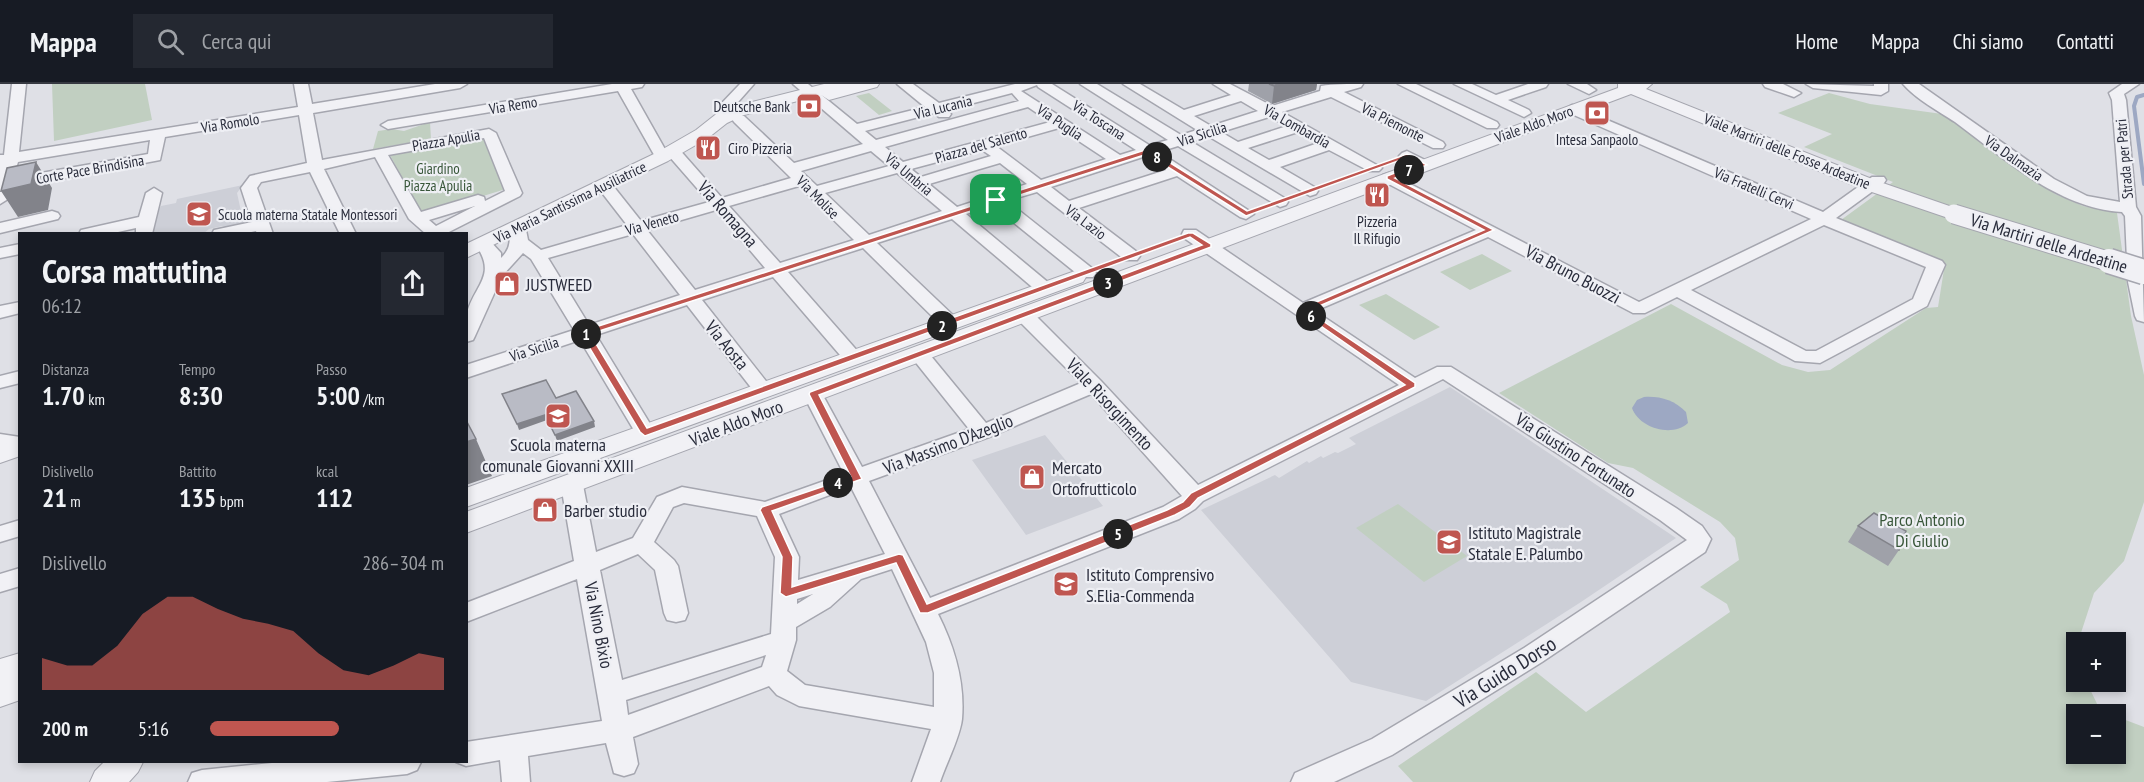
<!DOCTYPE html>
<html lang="it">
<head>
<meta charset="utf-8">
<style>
  :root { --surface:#171b24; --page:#242831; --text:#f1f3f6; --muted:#9ea1a6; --line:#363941; --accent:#bf5650 }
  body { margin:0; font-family:"PT Sans Narrow",sans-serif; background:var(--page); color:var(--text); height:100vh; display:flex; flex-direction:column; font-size:22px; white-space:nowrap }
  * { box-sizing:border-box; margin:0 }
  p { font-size:20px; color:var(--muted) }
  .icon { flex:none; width:33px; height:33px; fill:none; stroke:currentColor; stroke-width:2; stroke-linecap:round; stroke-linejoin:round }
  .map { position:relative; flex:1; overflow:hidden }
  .details { position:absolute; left:18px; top:148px; width:450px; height:531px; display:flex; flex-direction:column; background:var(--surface); border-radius:0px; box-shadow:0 3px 9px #0003 }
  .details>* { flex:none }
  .fabs { position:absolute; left:2066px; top:548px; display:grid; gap:12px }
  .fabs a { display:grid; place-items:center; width:60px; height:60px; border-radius:0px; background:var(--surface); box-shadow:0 3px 9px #0003; font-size:30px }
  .pin { position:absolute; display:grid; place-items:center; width:51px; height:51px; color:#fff; margin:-26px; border-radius:12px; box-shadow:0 3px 9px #0006 }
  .km { position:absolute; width:30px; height:30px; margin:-15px; border-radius:50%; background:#222; color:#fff; font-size:16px; line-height:30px; text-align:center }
  .round { display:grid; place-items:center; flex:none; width:63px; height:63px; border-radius:0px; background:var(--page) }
  .summary { display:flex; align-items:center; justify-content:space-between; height:102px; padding:0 24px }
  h1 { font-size:33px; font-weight:800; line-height:45px }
  .figures { display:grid; grid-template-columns:repeat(3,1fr); gap:9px; height:102px; padding:6px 24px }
  .figures div { display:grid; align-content:center }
  .figures b { font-size:26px; font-weight:800 }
  .figures small { font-size:16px; font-weight:400 }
  .figures p { font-size:16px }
  .chart { height:168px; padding:12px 24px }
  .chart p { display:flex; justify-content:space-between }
  .chart svg { width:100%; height:108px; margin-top:6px; fill:var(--accent); opacity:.7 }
  ul { padding:0 24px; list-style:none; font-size:20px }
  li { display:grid; grid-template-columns:96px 72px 1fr; align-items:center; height:45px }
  li i { height:15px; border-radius:8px; background:var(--accent) }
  header { display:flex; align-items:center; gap:36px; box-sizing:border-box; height:84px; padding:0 30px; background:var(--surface); border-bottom:2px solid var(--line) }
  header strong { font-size:28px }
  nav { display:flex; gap:33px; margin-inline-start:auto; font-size:21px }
  .search { width:420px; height:54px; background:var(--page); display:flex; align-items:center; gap:15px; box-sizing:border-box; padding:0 21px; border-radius:0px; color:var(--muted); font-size:22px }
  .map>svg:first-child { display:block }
  .built { fill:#cdcfd7 }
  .green { fill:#c1cfc1 }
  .water { fill:#9da8c3 }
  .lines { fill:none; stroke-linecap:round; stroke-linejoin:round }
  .stream { stroke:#9da8c3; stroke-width:4 }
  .minor-casing { stroke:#a5a6af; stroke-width:3 }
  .tertiary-casing { stroke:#a5a6af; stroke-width:2 }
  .minor { fill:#f1f1f5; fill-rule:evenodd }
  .tertiary { fill:#f1f1f5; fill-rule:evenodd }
  .tertiary-bridge-far1-casing { stroke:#a5a6af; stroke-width:21; stroke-linecap:butt }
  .tertiary-bridge-casing { stroke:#a5a6af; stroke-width:27; stroke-linecap:butt }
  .tertiary-bridge-far1 { stroke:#f1f1f5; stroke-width:19 }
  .tertiary-bridge { stroke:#f1f1f5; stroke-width:24 }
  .wall { fill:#9fa1a9 }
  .shaded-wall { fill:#82838a }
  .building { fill:#b9bbc5; stroke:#82838a; stroke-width:1.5 }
  .route { fill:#bf5650; stroke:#fff; stroke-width:1.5; fill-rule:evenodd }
  .labels { text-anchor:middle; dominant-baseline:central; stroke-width:4.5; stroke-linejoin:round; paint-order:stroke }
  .far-street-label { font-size:15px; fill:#292c3b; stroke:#eeeff4 }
  .far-poi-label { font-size:15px; fill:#292c3b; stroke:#eeeff4 }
  .far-park-label { font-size:15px; fill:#385639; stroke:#eeeff4 }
  .street-label { font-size:18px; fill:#292c3b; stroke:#eeeff4 }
  .poi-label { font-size:18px; fill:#292c3b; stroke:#eeeff4; text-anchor:start }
  .park-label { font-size:18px; fill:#385639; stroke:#eeeff4 }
  .near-street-label { font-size:21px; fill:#292c3b; stroke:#eeeff4 }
</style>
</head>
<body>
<header>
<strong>Mappa</strong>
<div class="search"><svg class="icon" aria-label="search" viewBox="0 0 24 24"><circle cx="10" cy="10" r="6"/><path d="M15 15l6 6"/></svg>Cerca qui</div>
<nav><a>Home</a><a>Mappa</a><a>Chi siamo</a><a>Contatti</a></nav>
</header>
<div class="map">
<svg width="2144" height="698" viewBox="0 0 2144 698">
  <rect width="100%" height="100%" fill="#dfe0e6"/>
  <path class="built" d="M243,101L237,109L244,141L228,144L222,142L209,145L203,150H152V137L161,122L176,119L177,115Z
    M1450,303L1676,454L1581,518L1426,617L1351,598L1201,426L1275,391L1279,394L1307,377L1309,379L1321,372L1323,374L1335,368L1338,369L1356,360L1349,354Z
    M1045,351L1103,422L1026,451L972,376Z"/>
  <path class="green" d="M52,0H145L152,36L54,57Z
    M869,9L892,27L879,31L856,12Z
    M1829,9L1870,20L1942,30L2055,110L2083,122L2117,129L2131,232L2144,291V418L2124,477L2094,509L2078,558H2076V597H2086L2100,626L2110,630H2076V669H2115V632L2144,643V698H1413L1398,682L1536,588L1586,628L1730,528L1727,520L1700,503L1739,476L1735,454L1720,438L1633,384L1608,379L1499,309L1671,220L1782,281L1808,288L1830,286L1926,224L1938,223L1945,179L1841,136L1893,98L1804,63L1832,50L1778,29Z
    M430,38L431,55L373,65L378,47L392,45L404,47Z
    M482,53L509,104L422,131L389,69Z
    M1482,170L1512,187L1470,206L1440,188Z
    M1386,210L1440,243L1414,256L1359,221Z
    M1398,420L1467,472L1424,498L1356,444Z"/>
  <path class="water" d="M1644,313C1660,312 1674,316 1686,328L1688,339C1672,354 1639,344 1632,324L1637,316Z"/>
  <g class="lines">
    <path class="stream" d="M2144,11L2137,13L2134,22L2144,100"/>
    <g class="minor-casing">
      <path id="minor" d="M12,0H26L19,68L298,23L294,0H308L312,20L435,0H467L460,4L313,29L322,76L489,45L496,49L522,109L520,112L445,150H426L409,135L375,73L324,85L356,150H340L310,88L261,98L257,104L273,150H257L256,147L242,150H212L214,146L252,138L241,104L250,92L307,79L299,31L165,53L160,76L18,103L12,100L8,115L0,120V71H4ZM484,54L505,107L485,117L484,113L478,111L421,128L388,71ZM150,56L148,70L13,94L18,78ZM475,122L436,142L429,136Z
        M612,0H644L642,3L631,5L666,67L673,63L678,64L722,114L791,94L734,38L732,35L734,32H744L794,79L863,60L793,0H808L857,40L925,23L897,0H913L939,19L1015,0H1052L1149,61L1168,56L1080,0H1097L1181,51L1197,46L1123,0H1140L1184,26L1231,11L1213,0H1230L1272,22L1320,7L1321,2C1333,0 1350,0 1363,0L1361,3L1344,8L1443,58L1445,61L1443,64H1433L1331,13L1282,28L1382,84L1379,87H1369L1329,66L1280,83L1316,104L1318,107L1316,110L1310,112L1208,52L1192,58L1286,115L1288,118L1286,121L1280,123L1178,62L1159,68L1254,130L1246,135L1240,133L1177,92L1079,124L1137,168L1140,172L1137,176H1125L1037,108L1007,117L1093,185L1096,189L1093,193H1081L993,122L966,130L1050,200L1053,204L1050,208H1038L952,135L877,159L957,235L959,239L957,243H943L863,164L788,188L860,270L863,274L860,278H846L773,193L702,216L773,306L770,310L763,312L756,310L687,221L596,251L655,348L652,353L645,355L638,353L580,256L466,294V281L574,246L531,175L523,169L502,192L475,252L473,256L466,258C466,249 465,238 467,229C475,200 497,192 476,161L478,157H490L501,169V174C514,161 507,154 513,141H525L528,156L541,166L627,141L596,101L604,96L610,98L641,137L709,118L668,71L667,76H657L618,7L388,45L381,41L388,37ZM1037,1L1038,3L1136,66L1120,71L1021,7ZM1012,9L1019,17L876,56L865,47L934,29L939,33H949L951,30L947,26ZM1241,17L1258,27L1211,42L1194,32ZM1028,23L1050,38L903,78L885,63ZM1269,33L1287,42L1238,58L1221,48ZM1059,44L1106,75L1041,96L996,62ZM1298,48L1318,59L1269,76L1248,64ZM982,66L991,72L921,93L911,85ZM871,67L889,82L817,102L801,87ZM1146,72L1166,86L1069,117L1051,103ZM1000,79L1027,100L957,123L929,100ZM897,89L942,127L869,151L825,109ZM799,102L854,156L780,179L729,122ZM716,126L765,184L695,206L647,146ZM633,150L680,211L589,241L548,174Z
        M740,0H754L731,26L726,38H716L714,35L719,22Z
        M1398,0H1416L1497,38L1499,41L1497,44H1487Z
        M1454,0H1472L1496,11L1528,0H1548L1546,3L1508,16L1529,26L1531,29L1524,33Z
        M1568,0H1587L1596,6L1589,10Z
        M1763,0H1783L1801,9L1794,13L1765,3Z
        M1806,0L1874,2V0H1888V7L1881,11L1813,4Z
        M1903,0H1919L2054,95L2087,112L2120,118L2112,16L2109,9L2122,0H2139L2124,10L2126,16L2136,123L2141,132L2144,238L2137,236L2135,232L2128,198L2125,132L2122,128C2057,124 2005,75 1955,38C1938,27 1916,15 1903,0Z
        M1572,21L1823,128L1872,93H1884L1886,96L1884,99L1836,134L1942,177L1945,181L1927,222L1820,279L1795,277L1677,213L1645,229H1633L1488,153L1315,227L1415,294L1437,283H1451L1676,424L1702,442L1711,455L1705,468L1542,578L1392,671L1334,698H1291L1295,689L1372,655L1524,564L1687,456L1660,436L1443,295L1203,417L1195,425L1179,435L938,530C955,564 965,598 962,635C960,653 946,680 940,698H912L931,645L799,622L777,611L769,602L633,653L638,680L634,689L624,692L614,689L606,659L528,672L530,698H502L500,676L466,682L456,678H466V658L602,637L577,495L466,538V519L574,477L561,401L564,396L572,394L580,396L583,401L596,468L633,454L657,413L682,403L765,418L844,390L803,310L806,306L813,304L820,306L862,383L969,345L909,270L912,266H926L986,339L1081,299L1017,235L1015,231L1017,227H1031L1101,297L1198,401L1399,301L1184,154L1182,150L1184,146H1196L1303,219L1476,146L1383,97L1381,94L1383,91L1389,89L1639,218L1811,135L1567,28L1565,25ZM1824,141L1926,183L1913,215L1816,267H1806L1691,206ZM1091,310L1182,412L1163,423L930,514L869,397L989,353ZM851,403L885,470L798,496L799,473L779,430ZM684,419L757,432L775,473L771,550L622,596L600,486L638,470L655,486L664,529L667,536L676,538L685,536L688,529L678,482L674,476L654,458L673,423ZM892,485L926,558L934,589V623L805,601L787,587L796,556V543L830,523L861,495ZM813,510L797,520V515ZM766,571L762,583L628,631L626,616Z
        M1407,67L1429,78L1432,81L1424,86L1402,75L1399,72L1402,69Z
        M154,104L162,109L152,150H136V144L109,150H79L81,146L139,133L146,109Z
        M52,127L58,129L60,132L58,135L0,149V139Z
        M20,160V170L0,174V164Z
        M20,218V229L0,234V222Z
        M20,287V299L0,304V292Z
        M0,350L20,353V367L0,364Z
        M20,436V452L0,458V442Z
        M20,484V502L0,508V490Z
        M282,678H421L417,686L407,690L327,698H188L192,689L202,686Z"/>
    </g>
    <g class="tertiary-casing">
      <path id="tertiary" d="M824,0H879L877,3L829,16L821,11L744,31L727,39L708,54L668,77L466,174V160L656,69L696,46L715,31L732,23Z
        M1618,0H1652L1646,5L1877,97L1961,126L1964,130L1961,134L1954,136L1863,105L1631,10L466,449V428L1618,4Z
        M1075,187L1083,188L1086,193L1083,198L466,423V404Z
        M20,355V372L0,379V361Z
        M20,569V616L0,623V575Z
        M104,678H143L138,688L129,698H90L95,687Z"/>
    </g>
    <use href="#minor" class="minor"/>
    <use href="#tertiary" class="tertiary"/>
    <g class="tertiary-bridge-far1-casing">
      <path id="tertiary-bridge-far1" d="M1954,130L2114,179"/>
    </g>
    <g class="tertiary-bridge-casing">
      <path id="tertiary-bridge" d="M2109,177L2144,188"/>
    </g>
    <use href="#tertiary-bridge-far1" class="tertiary-bridge-far1"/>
    <use href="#tertiary-bridge" class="tertiary-bridge"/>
  </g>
  <path class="wall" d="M1249,0H1317L1316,6L1272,20L1248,7Z
    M1858,442L1899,466L1888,482L1848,458Z"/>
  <path class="shaded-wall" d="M1282,0H1317L1316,6L1272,20L1274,2Z
    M36,78L52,104L48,126L18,133L1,107Z
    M545,331L547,336L519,346L517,340Z
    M594,337L595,343L557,357L555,351Z
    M476,355L492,392L466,401V358Z"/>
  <path class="building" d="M1269,0H1282L1274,2Z
    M36,78L31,100L1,107L7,84Z
    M546,296L556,314L576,307L594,337L555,351L545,331L517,340L502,310Z
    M466,336L476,355L466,358Z
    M1874,429L1906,447L1899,466L1858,442Z"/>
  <path class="route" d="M1148,65L1247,127L1407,70L1427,81L1395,94L1494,146L1308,227L1415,299V303L1198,414L1190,423L1175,431L928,529H920L896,479L786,513L780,509L782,473L760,426L762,423L851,393L809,310L810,308L1202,161L1190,153L645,352L640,348L580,248ZM1147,70L1246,132L1406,74L1418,80L1387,92V95L1484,146L1298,226L1405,301L1191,409L1183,418L1167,426L927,520L903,471L899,470L792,503L793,473L772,427L862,395L819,311L1211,163V160L1193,149H1188L647,344L590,250Z"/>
  <defs>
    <g id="bank-square" transform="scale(1.35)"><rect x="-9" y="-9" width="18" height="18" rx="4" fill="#bf5650" stroke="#eeeff4"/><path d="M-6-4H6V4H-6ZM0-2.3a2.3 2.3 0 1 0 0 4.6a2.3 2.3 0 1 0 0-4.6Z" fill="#fff"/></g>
    <g id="restaurant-square" transform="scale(1.35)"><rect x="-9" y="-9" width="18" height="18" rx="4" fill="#bf5650" stroke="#eeeff4"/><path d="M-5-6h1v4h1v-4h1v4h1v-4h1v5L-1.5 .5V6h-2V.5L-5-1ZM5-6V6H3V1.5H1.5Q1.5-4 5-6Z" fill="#fff"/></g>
    <g id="school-square" transform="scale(1.35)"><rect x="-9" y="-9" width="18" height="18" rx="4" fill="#bf5650" stroke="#eeeff4"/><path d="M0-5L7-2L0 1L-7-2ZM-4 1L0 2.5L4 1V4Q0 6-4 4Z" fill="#fff"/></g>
    <g id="shop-square" transform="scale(1.35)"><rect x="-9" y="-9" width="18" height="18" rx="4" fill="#bf5650" stroke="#eeeff4"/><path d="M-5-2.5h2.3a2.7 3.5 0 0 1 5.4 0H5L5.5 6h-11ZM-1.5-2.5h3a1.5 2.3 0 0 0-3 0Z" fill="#fff"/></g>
  </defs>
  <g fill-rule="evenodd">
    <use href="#bank-square" x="809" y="22"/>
    <use href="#bank-square" x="1597" y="29"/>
    <use href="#restaurant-square" x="708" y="64"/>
    <use href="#restaurant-square" x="1377" y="111"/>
    <use href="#school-square" x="199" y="130"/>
    <use href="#shop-square" x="507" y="200"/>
    <use href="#school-square" x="558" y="332"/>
    <use href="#shop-square" x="1032" y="393"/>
    <use href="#shop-square" x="545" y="426"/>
    <use href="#school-square" x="1449" y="458"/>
    <use href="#school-square" x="1066" y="500"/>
  </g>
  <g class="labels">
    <g class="far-street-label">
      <text transform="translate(513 21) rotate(-9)">Via Remo</text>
      <text transform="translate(943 23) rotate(-14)">Via Lucania</text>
      <text transform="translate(1099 36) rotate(33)">Via Toscana</text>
      <text transform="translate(1060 38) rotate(34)">Via Puglia</text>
      <text transform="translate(1393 38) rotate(27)">Via Piemonte</text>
      <text transform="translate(230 39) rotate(-9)">Via Romolo</text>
      <text transform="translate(1534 40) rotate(-20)">Viale Aldo Moro</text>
      <text transform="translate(1297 42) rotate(29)">Via Lombardia</text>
      <text transform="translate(1202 50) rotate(-18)">Via Sicilia</text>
      <text transform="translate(446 56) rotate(-10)">Piazza Apulia</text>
      <text transform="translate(981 61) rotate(-16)">Piazza del Salento</text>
      <text transform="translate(1787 67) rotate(22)">Viale Martiri delle Fosse Ardeatine</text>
      <text transform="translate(2014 74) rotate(35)">Via Dalmazia</text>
      <text transform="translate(2124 75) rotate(-95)">Strada per Patri</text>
      <text transform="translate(90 85) rotate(-10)">Corte Pace Brindisina</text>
      <text transform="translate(909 90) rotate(40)">Via Umbria</text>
      <text transform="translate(1754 104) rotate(23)">Via Fratelli Cervi</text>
      <text transform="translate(818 113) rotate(45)">Via Molise</text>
      <text transform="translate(570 118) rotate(-26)">Via Maria Santissima Ausiliatrice</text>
      <text transform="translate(1086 138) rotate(37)">Via Lazio</text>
      <text transform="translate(652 139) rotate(-16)">Via Veneto</text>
      <text transform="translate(534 265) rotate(-18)">Via Sicilia</text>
    </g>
    <g class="far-poi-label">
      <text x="790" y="22" text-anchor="end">Deutsche Bank</text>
      <text x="1597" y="55">Intesa Sanpaolo</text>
      <text x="728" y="64" text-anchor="start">Ciro Pizzeria</text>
      <text x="218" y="130" text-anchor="start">Scuola materna Statale Montessori</text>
      <text x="1377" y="137">Pizzeria<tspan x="1377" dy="17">Il Rifugio</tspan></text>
    </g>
    <g class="far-park-label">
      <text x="438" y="84">Giardino<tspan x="438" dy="17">Piazza Apulia</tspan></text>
    </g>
    <g class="street-label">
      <text transform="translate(728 130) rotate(49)">Via Romagna</text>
      <text transform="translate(2049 159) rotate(17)">Via Martiri delle Ardeatine</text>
      <text transform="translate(1573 190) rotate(28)">Via Bruno Buozzi</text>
      <text transform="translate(727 261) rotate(51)">Via Aosta</text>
      <text transform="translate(1110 320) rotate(47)">Viale Risorgimento</text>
      <text transform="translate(736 339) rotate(-21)">Viale Aldo Moro</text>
      <text transform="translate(948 360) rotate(-21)">Via Massimo D'Azeglio</text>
      <text transform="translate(1576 371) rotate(33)">Via Giustino Fortunato</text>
      <text transform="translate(599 541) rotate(79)">Via Nino Bixio</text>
    </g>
    <g class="poi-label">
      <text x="526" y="200">JUSTWEED</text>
      <text x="558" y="360" text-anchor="middle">Scuola materna<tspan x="558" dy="21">comunale Giovanni XXIII</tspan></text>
      <text x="1052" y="383">Mercato<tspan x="1052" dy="21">Ortofrutticolo</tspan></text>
      <text x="564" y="426">Barber studio</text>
      <text x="1468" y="448">Istituto Magistrale<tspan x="1468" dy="21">Statale E. Palumbo</tspan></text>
      <text x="1086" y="490">Istituto Comprensivo<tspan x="1086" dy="21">S.Elia-Commenda</tspan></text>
    </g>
    <g class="park-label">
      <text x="1922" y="435">Parco Antonio<tspan x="1922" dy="21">Di Giulio</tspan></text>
    </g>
    <g class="near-street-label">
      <text transform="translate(1505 588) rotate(-32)">Via Guido Dorso</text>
    </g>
  </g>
</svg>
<div class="fabs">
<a>+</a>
<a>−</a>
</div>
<div class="pin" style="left:996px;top:116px;background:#1e9e55"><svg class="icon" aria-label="arrive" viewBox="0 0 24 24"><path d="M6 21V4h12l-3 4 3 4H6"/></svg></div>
<b class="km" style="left:586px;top:250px">1</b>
<b class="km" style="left:942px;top:242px">2</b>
<b class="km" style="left:1108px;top:199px">3</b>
<b class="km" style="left:838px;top:399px">4</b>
<b class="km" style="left:1118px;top:450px">5</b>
<b class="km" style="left:1311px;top:232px">6</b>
<b class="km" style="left:1409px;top:86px">7</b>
<b class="km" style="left:1157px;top:73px">8</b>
<section class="details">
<div class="summary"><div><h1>Corsa mattutina</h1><p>06:12</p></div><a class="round"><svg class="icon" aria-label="share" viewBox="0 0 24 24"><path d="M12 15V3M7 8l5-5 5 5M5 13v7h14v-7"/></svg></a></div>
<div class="figures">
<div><p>Distanza</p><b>1.70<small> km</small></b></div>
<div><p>Tempo</p><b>8:30</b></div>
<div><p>Passo</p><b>5:00<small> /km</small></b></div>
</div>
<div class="figures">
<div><p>Dislivello</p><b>21<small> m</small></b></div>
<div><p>Battito</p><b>135<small> bpm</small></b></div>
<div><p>kcal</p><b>112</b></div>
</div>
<div class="chart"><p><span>Dislivello</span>286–304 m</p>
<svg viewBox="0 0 160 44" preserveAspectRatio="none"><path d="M0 44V31L10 34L20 34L30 26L40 13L50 6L60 6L70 11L80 15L90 17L100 20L110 29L120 36L130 38L140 34L150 29L160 31V44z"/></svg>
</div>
<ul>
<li><b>200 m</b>5:16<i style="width:55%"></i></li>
</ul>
</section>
</div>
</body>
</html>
